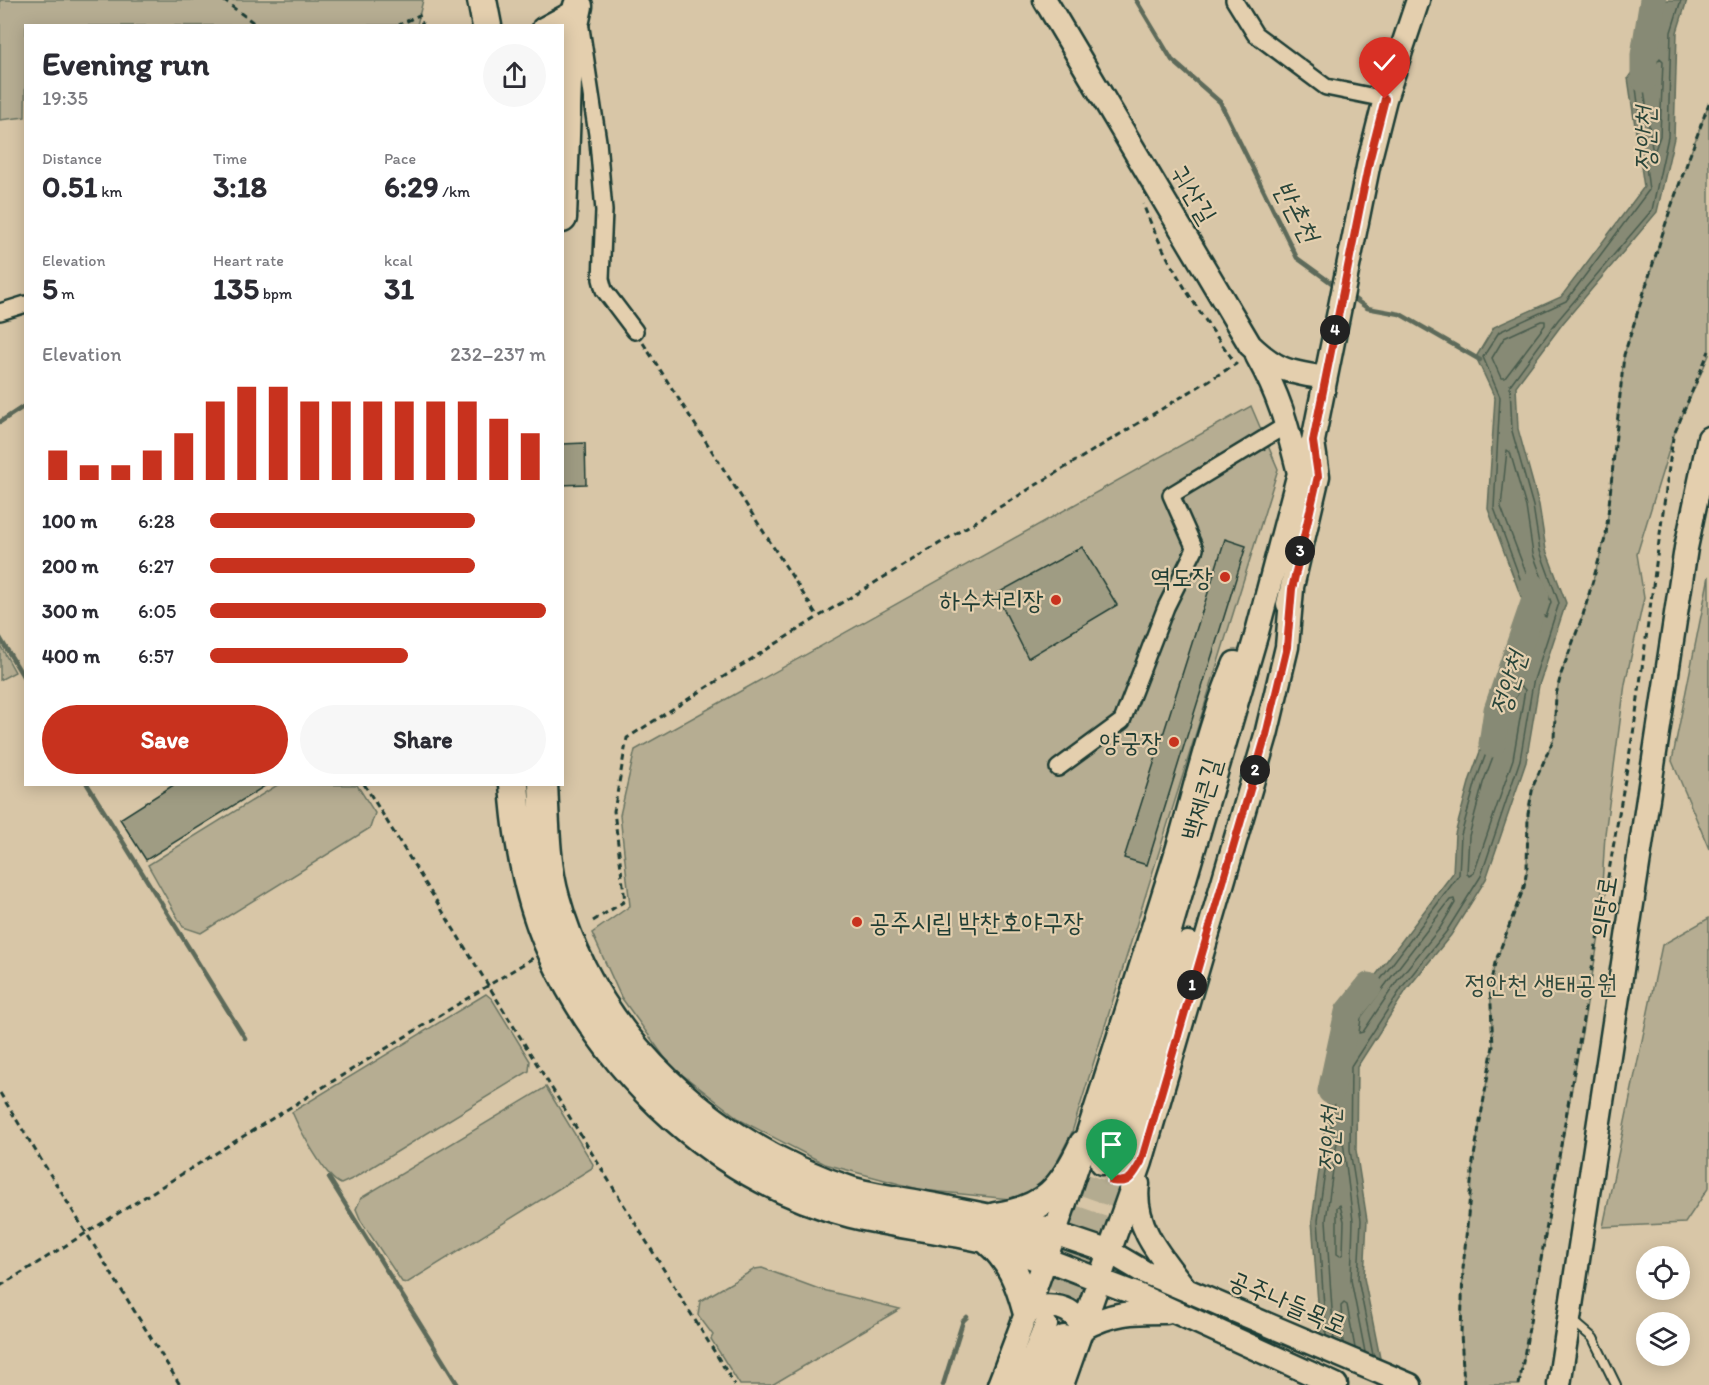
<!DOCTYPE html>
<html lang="en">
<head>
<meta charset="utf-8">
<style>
  :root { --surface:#fff; --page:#f7f7f7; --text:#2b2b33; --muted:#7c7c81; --accent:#c8321e }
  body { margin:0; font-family:Itim,"Poor Story",sans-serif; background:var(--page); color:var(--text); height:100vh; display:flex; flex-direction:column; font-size:22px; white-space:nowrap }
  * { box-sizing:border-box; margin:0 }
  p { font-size:20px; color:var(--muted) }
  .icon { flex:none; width:33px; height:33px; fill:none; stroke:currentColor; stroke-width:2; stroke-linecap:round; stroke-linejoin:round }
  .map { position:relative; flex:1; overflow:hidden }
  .details { position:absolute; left:24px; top:24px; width:540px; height:762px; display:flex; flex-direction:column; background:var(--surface); border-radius:0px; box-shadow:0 3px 15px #0003 }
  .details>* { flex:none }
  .buttons { position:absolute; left:1636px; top:1246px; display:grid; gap:12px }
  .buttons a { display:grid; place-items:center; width:54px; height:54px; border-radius:50%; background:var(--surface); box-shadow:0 3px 15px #0003; font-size:30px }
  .pin { position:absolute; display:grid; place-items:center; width:51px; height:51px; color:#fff; margin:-62px -26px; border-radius:50% 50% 50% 0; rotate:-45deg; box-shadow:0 0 6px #0007 }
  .pin .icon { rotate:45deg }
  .km { position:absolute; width:30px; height:30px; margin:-15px; border-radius:50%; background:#222; color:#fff; font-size:16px; line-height:30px; text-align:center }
  .round { display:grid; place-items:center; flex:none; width:63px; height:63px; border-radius:32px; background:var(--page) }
  .headline { display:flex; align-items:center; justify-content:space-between; height:102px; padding:0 18px }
  h1 { font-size:33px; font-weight:700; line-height:45px }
  .figures { display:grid; grid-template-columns:repeat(3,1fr); gap:9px; height:102px; padding:6px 18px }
  .figures div { display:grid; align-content:center }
  .figures b { font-size:30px; font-weight:700 }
  .figures small { font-size:16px; font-weight:400 }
  .figures p { font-size:16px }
  .chart { height:168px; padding:12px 18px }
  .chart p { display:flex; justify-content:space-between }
  .chart svg { width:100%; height:108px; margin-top:6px; stroke:var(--accent); stroke-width:6 }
  .cta { display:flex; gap:12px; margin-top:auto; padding:12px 18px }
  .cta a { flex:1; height:69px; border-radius:36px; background:var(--accent); color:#fff; font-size:24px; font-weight:700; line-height:69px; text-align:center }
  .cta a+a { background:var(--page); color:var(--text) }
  ul { padding:0 18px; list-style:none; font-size:20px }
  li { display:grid; grid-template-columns:96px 72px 1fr; align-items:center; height:45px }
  li i { height:15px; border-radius:8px; background:var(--accent) }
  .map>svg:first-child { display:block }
  .green { fill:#b6ad92; stroke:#6a7563; stroke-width:1.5 }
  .water { fill:#878a74; stroke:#5d6b5a; stroke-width:1.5 }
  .pier { fill:#d8c6a7 }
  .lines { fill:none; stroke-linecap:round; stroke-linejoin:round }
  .shore { stroke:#495c4e; stroke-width:1.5 }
  .stream { stroke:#5d6b5a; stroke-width:4.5 }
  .river { stroke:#878a74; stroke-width:27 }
  .building { fill:#9f9c83; stroke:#1f3d34; stroke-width:1.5 }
  .secondary-tunnel { stroke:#b3ab90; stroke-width:22; stroke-dasharray:22 11; stroke-linecap:butt }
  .lane-casing { stroke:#1f3d34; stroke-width:12 }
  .street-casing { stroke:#1f3d34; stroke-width:20 }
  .secondary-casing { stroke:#1f3d34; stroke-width:27 }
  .highway-casing { stroke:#1f3d34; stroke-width:33 }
  .path { stroke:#1f3d34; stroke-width:3; stroke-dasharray:6 4.5; stroke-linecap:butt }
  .lane { stroke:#e4cfae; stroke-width:8 }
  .street { stroke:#e4cfae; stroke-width:15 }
  .secondary { stroke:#e4cfae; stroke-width:22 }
  .highway { stroke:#e4cfae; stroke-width:28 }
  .route-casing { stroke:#fff; stroke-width:12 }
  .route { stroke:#c8321e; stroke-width:8 }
  .poi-dot { fill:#c8321e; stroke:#e4cfae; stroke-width:2 }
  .labels { text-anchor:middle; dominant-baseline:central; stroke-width:4.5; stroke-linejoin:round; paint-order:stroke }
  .street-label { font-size:26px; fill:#1f3d34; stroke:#e4cfae }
  .poi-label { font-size:26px; fill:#1f3d34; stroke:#e4cfae; text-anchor:end }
  .park-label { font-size:26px; fill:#2e483d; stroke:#e4cfae }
  .water-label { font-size:27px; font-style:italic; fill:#29453a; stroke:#e4cfae }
</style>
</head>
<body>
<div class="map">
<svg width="1709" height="1385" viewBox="0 0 1709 1385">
  <rect width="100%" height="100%" fill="#d8c6a7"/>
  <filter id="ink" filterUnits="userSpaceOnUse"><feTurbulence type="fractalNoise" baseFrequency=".0167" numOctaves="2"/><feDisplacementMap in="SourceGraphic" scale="12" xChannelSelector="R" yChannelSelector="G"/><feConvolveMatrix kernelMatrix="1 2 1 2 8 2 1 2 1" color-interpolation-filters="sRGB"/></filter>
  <g filter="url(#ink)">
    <path class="green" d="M0,0H423L417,25L26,26L25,117L0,120Z
      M1709,103V355L1673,437L1637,554L1644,598L1625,684L1605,834L1599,937L1519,1385H1464L1461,1333L1463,1269L1473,1162L1493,1046L1490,985L1495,963L1524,887L1527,868L1528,814L1533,786L1554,738L1556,695L1561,674L1583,615L1606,535L1624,355L1671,207Z
      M1251,406L1278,469L1072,1132L1044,1186L1010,1199L922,1190L825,1164L742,1121L670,1065L621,997L592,933L630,906L620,815L635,750Z
      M1709,576V849L1672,761Z
      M0,645L15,672L0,680Z
      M279,784L357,785L375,813L370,828L201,933L183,927L148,865Z
      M1709,918V1187L1685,1223L1603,1227L1662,945Z
      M486,994L492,999L530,1061L529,1071L354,1178L341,1184C326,1179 299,1128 292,1112Z
      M546,1087L593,1164L592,1168L407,1283L402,1282L361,1221L356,1209L361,1198Z
      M762,1268L819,1289L900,1309L772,1385H740L711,1339L713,1335L698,1315L700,1301L755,1269Z"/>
    <path class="water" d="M1653,0H1687L1677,32L1674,138L1657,212L1563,323L1516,386L1518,429L1539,505L1546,550L1566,603L1539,685L1526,762L1486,879L1451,935L1407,989L1357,1067L1356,1150L1367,1220L1364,1278L1380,1358L1377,1385L1321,1344L1312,1220L1331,1087L1348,1012L1453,873L1455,834L1470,779L1529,618L1488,509L1495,398L1476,357L1494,327L1561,297L1644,187L1628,78L1644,55Z"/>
    <path class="pier" d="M1317,1331L1383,1359L1380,1385H1319Z"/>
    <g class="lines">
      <path class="shore" d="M1660,58L1663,61L1660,136L1655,150L1652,148L1643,82Z
        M1541,321H1545V325L1505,378H1501L1492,358L1504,338Z
        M1507,450L1510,452L1526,507L1533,554L1551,602L1546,617L1542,615L1501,507Z
        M1522,687L1525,690L1513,759L1474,873L1469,876L1467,873L1469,836L1483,783L1519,688Z
        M1450,900L1454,899L1455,903L1440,928L1397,981L1363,1032L1359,1033L1361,1017Z
        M1340,1205L1344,1221L1343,1254L1340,1256L1337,1254V1207Z
        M1326,1336L1318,1220L1337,1088L1354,1015L1459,875L1461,835L1476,781L1535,619L1494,508L1500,397L1483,357L1499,332L1566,301L1649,190L1635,80L1650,57L1659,0
        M1334,1339L1326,1220L1337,1141L1340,1138L1343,1141L1353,1221L1351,1280L1365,1352
        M1343,1343L1341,1306L1344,1303L1347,1305L1355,1348
        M1373,1355L1358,1279L1361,1220L1350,1150L1351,1066L1403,986L1446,932L1481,876L1520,760L1533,683L1559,603L1540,551L1533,506L1512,431L1510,385L1558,320L1652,210L1668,137L1671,32L1681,0"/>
      <path class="stream" d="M1136,0L1172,60L1220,102L1297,258L1337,287
        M1349,295L1367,308L1400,314L1480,360
        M0,422L26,405
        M0,638L26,681
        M87,784L245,1038
        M329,1178L458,1385
        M943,1385L963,1321L967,1317"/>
      <path class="river" d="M1644,79V55L1653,0
        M1492,744L1497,710L1536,597L1532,586
        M1331,1091L1348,1012L1369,986"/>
    </g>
    <path class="building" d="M585,443L586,484L562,485V444Z
      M1225,539L1246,546L1147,865L1124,858Z
      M1082,547L1117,605L1028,658L996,594Z
      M175,784H268L146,860L120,819Z"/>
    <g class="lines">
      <path class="secondary-tunnel" d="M1046,1323L1102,1163
        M1067,1331L1120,1170"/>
      <g class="lane-casing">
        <path id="lane" d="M1572,1320L1593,1338L1616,1385"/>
      </g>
      <g class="street-casing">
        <path id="street" d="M1234,0L1255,34L1326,87L1385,99
          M541,26L578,6
          M581,28L598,141L604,211L601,279L604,290L635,331
          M0,312L26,304
          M1058,768L1122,721L1166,607L1195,549L1171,495L1288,424"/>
      </g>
      <g class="secondary-casing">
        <path id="secondary" d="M1045,0L1250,345C1277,371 1289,372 1325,378
          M1257,356C1281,399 1287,426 1299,473
          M1288,604L1318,476L1313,442
          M1102,1163L1256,636L1299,473L1313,441L1369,162L1385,99L1418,0
          M1120,1170L1188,943
          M1138,1184C1132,1225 1161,1257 1184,1287
          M1054,1233L1110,1252L1144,1272L1410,1385
          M1045,1259L1136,1294L1336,1385
          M1027,1310C1049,1303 1074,1304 1082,1329C1112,1312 1133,1312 1166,1312
          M999,1385C1065,1216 1117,1041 1172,867C1193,800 1207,729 1235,663
          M1022,1385L1046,1325
          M1044,1385L1064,1337
          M1062,1385L1141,1162L1266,735L1287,647L1292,589
          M1559,1385L1686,548L1709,438"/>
      </g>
      <g class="highway-casing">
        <path id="highway" d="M482,0L487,26
          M562,218L568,53L578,6
          M514,784C518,842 529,904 554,956C611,1077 719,1179 851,1213C895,1224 941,1228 985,1238C1005,1243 1025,1252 1045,1259
          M543,784C545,820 545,864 555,898C594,1041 715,1148 853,1192C875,1198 898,1201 920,1205C965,1214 1009,1222 1054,1233
          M995,1217C1046,1210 1063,1189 1084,1144
          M988,1240C1011,1260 1019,1281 1027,1310"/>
      </g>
      <path class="path" d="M223,0L258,26
        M397,26L419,15L423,26
        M643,343L818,617
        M364,784L735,1385
        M593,921L625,901L614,811L627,738L818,617L1236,364C1200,314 1165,262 1143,204
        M0,1093L180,1385
        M0,1286L533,958
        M1464,1385L1461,1333L1463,1269L1473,1162L1493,1046L1490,985L1495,963L1524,887L1527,869L1528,814L1533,786L1554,738L1556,695L1561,674L1583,615L1606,535L1624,355L1671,207L1709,103
        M1519,1385L1634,728L1673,437L1709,351"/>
      <use href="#lane" class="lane"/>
      <use href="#street" class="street"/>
      <use href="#secondary" class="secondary"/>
      <use href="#highway" class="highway"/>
    </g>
  </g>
  <g class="lines" filter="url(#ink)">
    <g class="route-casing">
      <path id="route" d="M1112,1181C1130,1184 1132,1177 1141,1162L1266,735L1287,647L1292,589L1318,476L1313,441L1369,162L1385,99"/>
    </g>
    <use href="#route" class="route"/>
  </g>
  <g class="poi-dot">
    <circle cx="1225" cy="577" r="6"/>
    <circle cx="1056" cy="600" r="6"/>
    <circle cx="1174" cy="742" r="6"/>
    <circle cx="857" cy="922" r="6"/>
  </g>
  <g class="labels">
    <g class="street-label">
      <text transform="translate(1194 194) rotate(59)">귀산길</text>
      <text transform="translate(1201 799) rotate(-74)">백제큰길</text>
      <text transform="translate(1603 907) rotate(-81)">의당로</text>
      <text transform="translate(1288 1302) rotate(23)">공주나들목로</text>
    </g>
    <g class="poi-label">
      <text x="1213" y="577">역도장</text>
      <text x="1044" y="600">하수처리장</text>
      <text x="1162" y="742">양궁장</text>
      <text x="869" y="922" text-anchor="start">공주시립 박찬호야구장</text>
    </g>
    <g class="park-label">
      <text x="1541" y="984">정안천 생태공원</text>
    </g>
    <g class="water-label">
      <text transform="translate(1644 139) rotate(-90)">정안천</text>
      <text transform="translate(1297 211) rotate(62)">반촌천</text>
      <text transform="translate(1508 683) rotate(-73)">정안천</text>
      <text transform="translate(1329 1139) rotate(-88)">정안천</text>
    </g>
  </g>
</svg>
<div class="buttons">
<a><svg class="icon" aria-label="locate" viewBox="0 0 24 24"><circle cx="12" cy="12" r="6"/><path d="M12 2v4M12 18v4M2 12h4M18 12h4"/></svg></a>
<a><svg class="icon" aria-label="layers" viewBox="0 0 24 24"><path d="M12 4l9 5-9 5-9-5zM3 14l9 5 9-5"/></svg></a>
</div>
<div class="pin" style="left:1112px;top:1181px;background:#1e9e55"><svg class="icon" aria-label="arrive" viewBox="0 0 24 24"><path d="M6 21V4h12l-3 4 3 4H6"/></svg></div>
<div class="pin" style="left:1385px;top:99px;background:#d93025"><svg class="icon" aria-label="check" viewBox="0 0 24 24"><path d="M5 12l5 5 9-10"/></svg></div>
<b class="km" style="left:1192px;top:985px">1</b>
<b class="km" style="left:1255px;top:770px">2</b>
<b class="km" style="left:1300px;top:551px">3</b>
<b class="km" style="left:1335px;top:330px">4</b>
<section class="details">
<div class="headline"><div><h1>Evening run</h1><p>19:35</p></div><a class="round"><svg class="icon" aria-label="share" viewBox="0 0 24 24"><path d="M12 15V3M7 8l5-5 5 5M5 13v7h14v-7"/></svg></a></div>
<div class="figures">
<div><p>Distance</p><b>0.51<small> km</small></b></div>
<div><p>Time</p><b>3:18</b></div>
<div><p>Pace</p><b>6:29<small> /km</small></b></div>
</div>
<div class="figures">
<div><p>Elevation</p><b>5<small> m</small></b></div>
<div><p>Heart rate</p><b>135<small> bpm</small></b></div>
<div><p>kcal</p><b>31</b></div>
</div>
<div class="chart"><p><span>Elevation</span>232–237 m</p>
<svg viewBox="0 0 160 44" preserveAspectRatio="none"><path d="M5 44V32M15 44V38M25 44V38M35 44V32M45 44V25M55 44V12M65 44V6M75 44V6M85 44V12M95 44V12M105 44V12M115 44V12M125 44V12M135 44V12M145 44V19M155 44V25"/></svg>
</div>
<ul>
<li><b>100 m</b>6:28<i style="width:79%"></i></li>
<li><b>200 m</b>6:27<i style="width:79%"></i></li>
<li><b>300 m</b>6:05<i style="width:100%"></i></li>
<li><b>400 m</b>6:57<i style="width:59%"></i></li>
</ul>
<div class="cta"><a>Save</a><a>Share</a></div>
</section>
</div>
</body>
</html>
